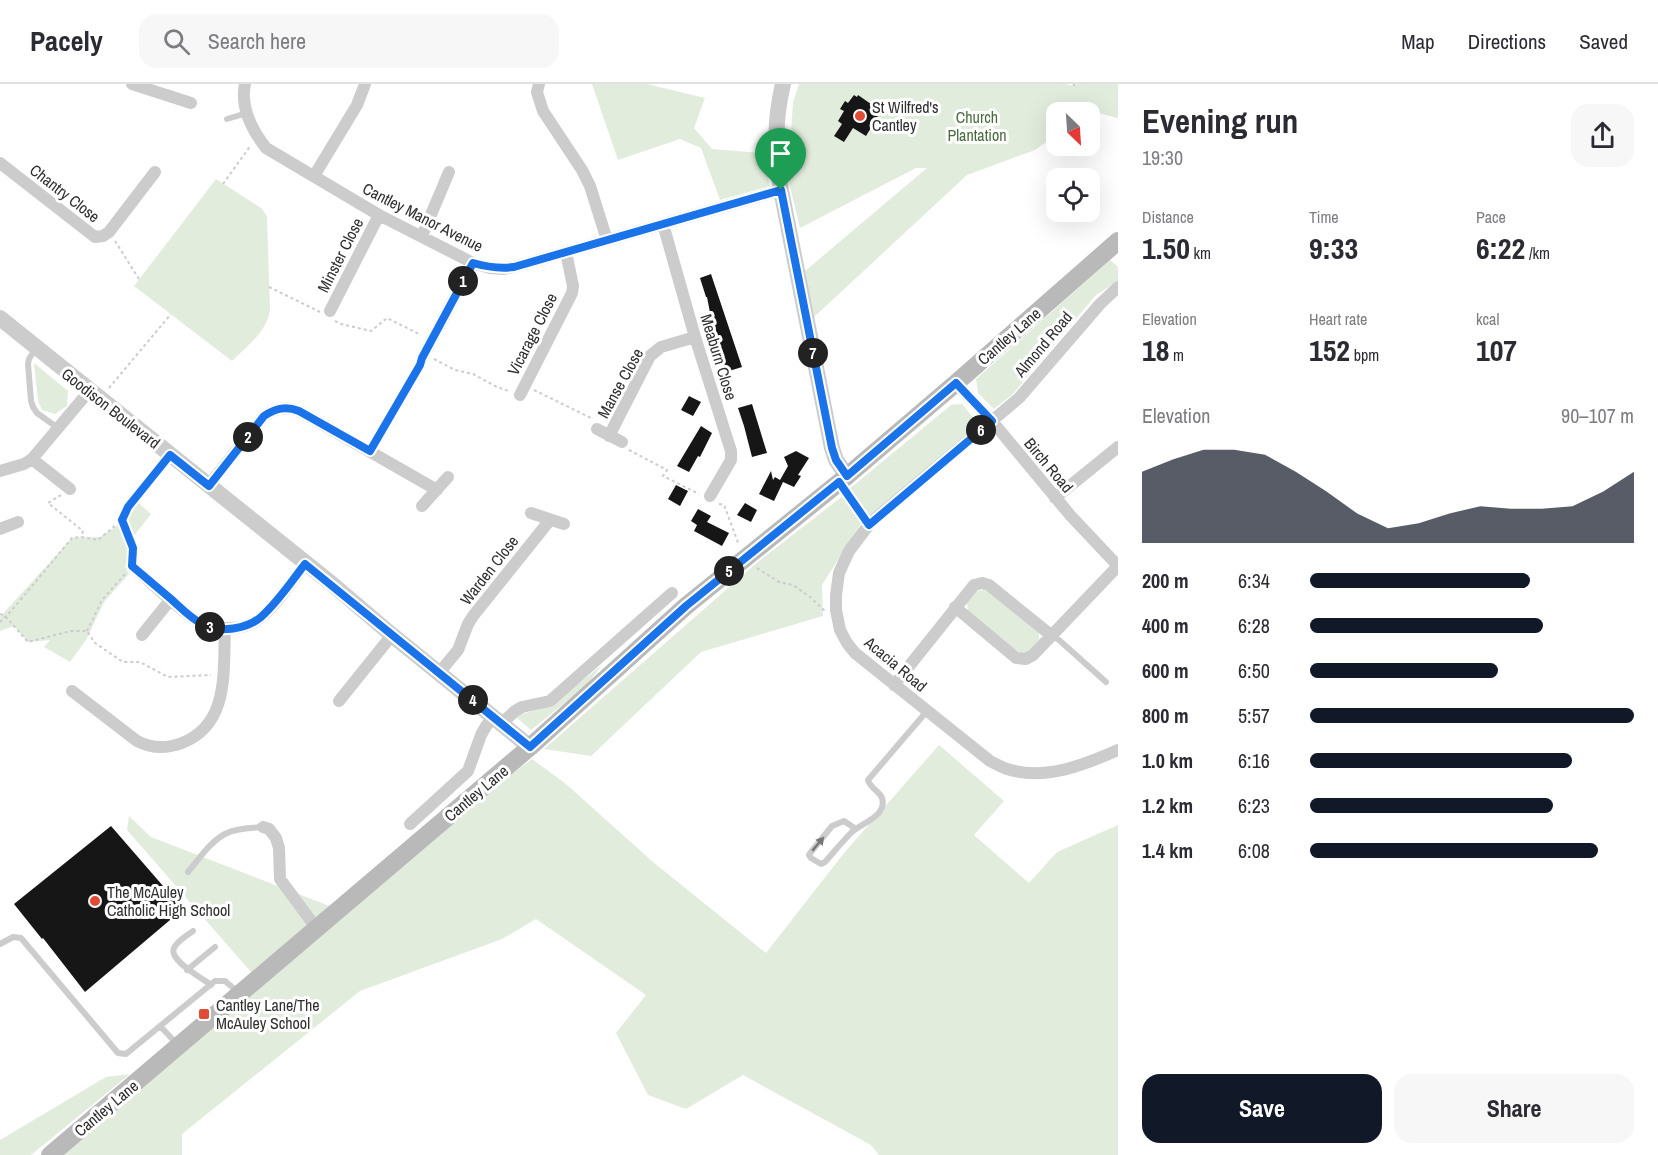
<!DOCTYPE html>
<html lang="en">
<head>
<meta charset="utf-8">
<style>
  :root { --surface:#fff; --page:#f7f7f7; --text:#2b2b33; --muted:#7c7c81; --line:#e1e1e2; --accent:#111827 }
  body { margin:0; font-family:"Archivo Narrow",sans-serif; background:var(--page); color:var(--text); height:100vh; display:flex; flex-direction:column; font-size:22px; white-space:nowrap }
  * { box-sizing:border-box; margin:0 }
  p { font-size:20px; color:var(--muted) }
  .icon { flex:none; width:33px; height:33px; fill:none; stroke:currentColor; stroke-width:2; stroke-linecap:round; stroke-linejoin:round }
  .map { position:relative; flex:1; overflow:hidden }
  .side { display:flex; flex-direction:column; background:var(--surface); width:540px }
  .side>* { flex:none }
  .needle { width:39px; rotate:155deg }
  .controls { position:absolute; left:1046px; top:18px; display:grid; gap:12px }
  .controls a { display:grid; place-items:center; width:54px; height:54px; border-radius:12px; background:var(--surface); box-shadow:0 6px 24px #0002; font-size:30px }
  .pin { position:absolute; display:grid; place-items:center; width:51px; height:51px; color:#fff; margin:-62px -26px; border-radius:50% 50% 50% 0; rotate:-45deg; box-shadow:0 0 6px #0007 }
  .pin .icon { rotate:45deg }
  .km { position:absolute; width:30px; height:30px; margin:-15px; border-radius:50%; background:#222; color:#fff; font-size:16px; line-height:30px; text-align:center }
  .round { display:grid; place-items:center; flex:none; width:63px; height:63px; border-radius:18px; background:var(--page) }
  .headline { display:flex; align-items:center; justify-content:space-between; height:102px; padding:0 24px }
  h1 { font-size:33px; font-weight:800; line-height:45px }
  .figures { display:grid; grid-template-columns:repeat(3,1fr); gap:9px; height:102px; padding:6px 24px }
  .figures div { display:grid; align-content:center }
  .figures b { font-size:30px; font-weight:800 }
  .figures small { font-size:16px; font-weight:400 }
  .figures p { font-size:16px }
  .chart { height:168px; padding:12px 24px }
  .chart p { display:flex; justify-content:space-between }
  .chart svg { width:100%; height:108px; margin-top:6px; fill:var(--accent); opacity:.7 }
  .button { display:flex; gap:12px; margin-top:auto; padding:12px 24px }
  .button a { flex:1; height:69px; border-radius:18px; background:var(--accent); color:#fff; font-size:24px; font-weight:800; line-height:69px; text-align:center }
  .button a+a { background:var(--page); color:var(--text) }
  ul { padding:0 24px; list-style:none; font-size:20px }
  li { display:grid; grid-template-columns:96px 72px 1fr; align-items:center; height:45px }
  li i { height:15px; border-radius:8px; background:var(--accent) }
  header { display:flex; align-items:center; gap:36px; box-sizing:border-box; height:84px; padding:0 30px; background:var(--surface); border-bottom:2px solid var(--line) }
  header strong { font-size:28px }
  nav { display:flex; gap:33px; margin-inline-start:auto; font-size:21px }
  .search { width:420px; height:54px; background:var(--page); display:flex; align-items:center; gap:15px; box-sizing:border-box; padding:0 21px; border-radius:18px; color:var(--muted); font-size:22px }
  main { display:flex; flex:1; min-height:0 }
  .map>svg:first-child { display:block }
  .green { fill:#e2ecdd }
  .building { fill:#161616 }
  .lines { fill:none; stroke-linecap:round; stroke-linejoin:round }
  .path { stroke:#ccc; stroke-width:2; stroke-dasharray:3 3; stroke-linecap:butt }
  .service { stroke:#ccc; stroke-width:6 }
  .minor { stroke:#ccc; stroke-width:12 }
  .tertiary { stroke:#ccc; stroke-width:16 }
  .secondary { stroke:#b9b9b9; stroke-width:18 }
  .oneway { fill:#767676 }
  .route-casing { stroke:#fff; stroke-width:12 }
  .route { stroke:#1a73e8; stroke-width:8 }
  .poi-dot { fill:#e24b35; stroke:#fff; stroke-width:2 }
  .labels { text-anchor:middle; dominant-baseline:central; stroke-width:6; stroke-linejoin:round; paint-order:stroke }
  .poi-label { font-size:16px; fill:#2f2f2f; stroke:#fff; text-anchor:start }
  .park-label { font-size:16px; fill:#496a3d; stroke:#fff }
  .street-label { font-size:16px; fill:#2f2f2f; stroke:#fff }
</style>
</head>
<body>
<header>
<strong>Pacely</strong>
<div class="search"><svg class="icon" aria-label="search" viewBox="0 0 24 24"><circle cx="10" cy="10" r="6"/><path d="M15 15l6 6"/></svg>Search here</div>
<nav><a>Map</a><a>Directions</a><a>Saved</a></nav>
</header>
<main>
<div class="map">
<svg width="1118" height="1071" viewBox="0 0 1118 1071">
  <rect width="100%" height="100%" fill="#fff"/>
  <path class="green" d="M592,0H647L705,14L694,44L712,65L761,69L770,102L720,116L701,64L680,55L618,76Z
    M799,0H1065L1075,2L1076,0H1118V34L1089,27L1087,28H1056V51L1035,66L967,91L813,234L805,187L927,84H916L800,144L788,95L793,18Z
    M216,95L261,124L267,132L270,226C267,248 247,262 232,277L134,202Z
    M1110,176L1118,183V197L1096,211L1012,311L994,325L978,309L976,295Z
    M34,279L68,307L67,322L55,330L42,326L38,317Z
    M962,320L976,337L974,345L867,435L848,406L951,321Z
    M844,411L862,438L822,501L823,532L701,568L591,672L544,665L759,477Z
    M134,415L151,430L130,457L137,466L125,483L129,490L104,518L86,556L70,578L44,563L50,556L28,558L14,542L0,547V533L72,454L100,453L126,436Z
    M984,506L988,507L1037,546L1039,551V557L1028,569L1021,570L968,528L967,519L977,507Z
    M602,581L586,602L531,646L515,632L551,622Z
    M939,661L1004,717L974,751L1029,799L1057,768L1118,741V1071H879L871,1061L743,991L686,1025L648,1011L616,949L646,911L536,835L502,855L360,907L182,1050V1071H44L479,715L532,675L566,700L653,778L766,869L844,769Z
    M129,732L151,753L332,823L251,888L127,746Z
    M130,990L31,1071H0V1056L106,993Z"/>
  <path class="building" d="M854,11L857,13L858,11L881,27L866,52L853,44L844,58L834,52L842,40L838,37L844,27L840,25L845,17L848,19Z
    M711,190L742,283L726,288L718,252L712,239L707,213H706L700,194Z
    M689,312L701,318L693,332L681,326Z
    M752,320L767,369L752,373L744,342L738,324Z
    M701,342L712,349L700,373L698,372L689,388L677,382Z
    M796,367L809,374L798,391L801,392L794,403L783,398L774,417L759,410L771,387L773,396L775,393L780,396L788,382L784,373Z
    M676,401L688,407L680,422L668,415Z
    M745,419L757,426L751,438L737,431Z
    M698,425L711,432L707,438L729,449L722,462L694,447L697,441L691,437Z
    M111,742L183,825L85,908L43,854L42,855L14,820Z"/>
  <g class="lines">
    <path class="path" d="M1073,0L1075,2
      M223,100L251,61
      M115,157L139,195
      M269,203L320,228
      M335,237L341,240L371,247L387,234L421,251
      M434,275L455,286L473,290L497,303L509,307
      M109,304L171,230
      M534,306L593,335
      M376,357L418,284
      M629,366L667,386L663,392L699,410
      M846,409L862,432
      M61,411L48,419L83,447L81,453
      M719,420L724,421L739,461
      M132,472L133,464L122,436L128,423L162,381
      M757,484L779,498L793,501L810,513L825,527
      M0,530L5,532L28,558L71,547H87L95,559L123,578H140L168,593L211,591
      M0,538L12,526L72,454L81,453L98,456L122,436
      M87,547L102,516L125,490"/>
    <path class="service" d="M227,35L247,29
      M36,264L29,275L28,280L31,317L33,323L37,329L58,344
      M1052,552L1059,556L1106,598
      M856,745L844,737L832,742L811,768L809,771L811,774L821,780L825,778C833,769 841,759 850,750C858,740 888,733 882,714C879,707 870,704 868,696L927,627
      M188,788C199,775 210,758 225,750C236,744 251,744 263,743
      M193,847C188,851 177,857 174,864C168,876 202,894 211,901
      M0,860L13,853L21,854L118,969L126,970L215,897H225L238,908
      M187,886L215,863
      M160,942L178,961"/>
    <path class="minor" d="M132,0L191,19
      M245,0C240,24 252,46 266,64L379,131L473,179L490,184L503,185L514,183L781,106
      M539,0L537,8L543,27L582,86L590,102L607,156
      M0,79L95,153L103,152L109,148L155,88
      M314,92L357,21L365,0
      M663,140L695,253L731,367V376L710,412
      M422,152L449,88
      M1118,203L1100,220L1019,314L871,438L849,467L839,489L836,511V526L840,546L847,559L855,569L990,677C996,680 1001,683 1007,685C1045,697 1084,681 1118,666
      M330,227L379,131
      M422,274L473,179
      M956,299L992,337L1070,431L1118,482
      M520,311L572,209L573,202L566,168
      M597,345L622,358
      M609,352L650,272L661,263L695,253
      M32,375L70,405
      M0,387L24,380L32,375L90,306
      M209,401L264,332C276,324 286,322 299,327L437,406
      M1055,414L1118,363
      M422,422L448,393
      M531,429L564,440
      M0,445L18,438
      M132,482C150,497 191,538 211,544C216,545 221,544 225,544
      M955,523L1016,574L1026,575L1033,571L1118,482
      M142,551L171,515
      M439,589L458,566L468,540L473,532L550,436
      M894,601L974,501L982,499L989,501L1052,552
      M72,607L137,657C152,665 166,665 182,659C230,640 223,587 225,544C232,544 239,544 245,542C268,536 291,498 305,480
      M339,617L392,551
      M502,639L515,627L522,623L550,617L672,509
      M410,740L468,687L481,651L486,642L494,633
      M263,743L269,745L276,754L279,764L280,795L317,845"/>
    <path class="tertiary" d="M783,0C774,38 775,68 781,106L832,364L836,376L847,392
      M0,234L332,500L392,551L530,663"/>
    <path class="secondary" d="M50,1071L530,663L686,522L847,392L956,299L1118,157"/>
  </g>
  <defs><path id="oneway-solid" d="M-6-.8H1V-3.2L6.5 0L1 3.2V.8H-6Z" transform="scale(1.5)"/></defs>
  <use class="oneway" href="#oneway-solid" transform="translate(818 760) rotate(-50)"/>
  <g class="lines">
    <g class="route-casing">
      <path id="route" d="M781,106L832,364L836,376L847,392L956,299L992,337L869,441L839,398L686,522L530,663L305,480C291,498 278,518 261,533C247,545 220,549 204,541C191,535 181,524 171,515C158,504 145,493 132,482L133,464L122,436L128,423L170,371L209,402L264,332C276,324 286,322 299,327L370,367L420,281L422,274L473,179C487,183 499,185 514,183Z"/>
    </g>
    <use href="#route" class="route"/>
  </g>
  <g class="poi-dot">
    <circle cx="860" cy="32" r="6"/>
    <circle cx="95" cy="817" r="6"/>
    <rect x="198" y="924" width="12" height="12" rx="3"/>
  </g>
  <g class="labels">
    <g class="poi-label">
      <text x="872" y="23">St Wilfred's<tspan x="872" dy="18">Cantley</tspan></text>
      <text x="107" y="808">The McAuley<tspan x="107" dy="18">Catholic High School</tspan></text>
      <text x="216" y="921">Cantley Lane/The<tspan x="216" dy="18">McAuley School</tspan></text>
    </g>
    <g class="park-label">
      <text x="977" y="33">Church<tspan x="977" dy="18">Plantation</tspan></text>
    </g>
    <g class="street-label">
      <text transform="translate(65 109) rotate(38)">Chantry Close</text>
      <text transform="translate(423 133) rotate(27)">Cantley Manor Avenue</text>
      <text transform="translate(340 171) rotate(-63)">Minster Close</text>
      <text transform="translate(532 250) rotate(-63)">Vicarage Close</text>
      <text transform="translate(1009 252) rotate(-41)">Cantley Lane</text>
      <text transform="translate(1043 260) rotate(-50)">Almond Road</text>
      <text transform="translate(719 273) rotate(73)">Meaburn Close</text>
      <text transform="translate(620 299) rotate(-61)">Manse Close</text>
      <text transform="translate(111 324) rotate(38)">Goodison Boulevard</text>
      <text transform="translate(1049 381) rotate(50)">Birch Road</text>
      <text transform="translate(489 486) rotate(-52)">Warden Close</text>
      <text transform="translate(896 580) rotate(40)">Acacia Road</text>
      <text transform="translate(476 709) rotate(-40)">Cantley Lane</text>
      <text transform="translate(106 1024) rotate(-40)">Cantley Lane</text>
    </g>
  </g>
</svg>
<div class="controls">
<a><svg class="needle" viewBox="-14 -14 28 28"><path d="M0-13l5 13h-10z" fill="#e53935"/><path d="M0 13l5-13h-10z" fill="#7c7c81"/></svg></a>
<a><svg class="icon" aria-label="locate" viewBox="0 0 24 24"><circle cx="12" cy="12" r="6"/><path d="M12 2v4M12 18v4M2 12h4M18 12h4"/></svg></a>
</div>
<div class="pin" style="left:781px;top:106px;background:#1e9e55"><svg class="icon" aria-label="arrive" viewBox="0 0 24 24"><path d="M6 21V4h12l-3 4 3 4H6"/></svg></div>
<b class="km" style="left:463px;top:197px">1</b>
<b class="km" style="left:248px;top:353px">2</b>
<b class="km" style="left:210px;top:543px">3</b>
<b class="km" style="left:473px;top:616px">4</b>
<b class="km" style="left:729px;top:487px">5</b>
<b class="km" style="left:981px;top:346px">6</b>
<b class="km" style="left:813px;top:269px">7</b>
</div>
<section class="side">
<div class="headline"><div><h1>Evening run</h1><p>19:30</p></div><a class="round"><svg class="icon" aria-label="share" viewBox="0 0 24 24"><path d="M12 15V3M7 8l5-5 5 5M5 13v7h14v-7"/></svg></a></div>
<div class="figures">
<div><p>Distance</p><b>1.50<small> km</small></b></div>
<div><p>Time</p><b>9:33</b></div>
<div><p>Pace</p><b>6:22<small> /km</small></b></div>
</div>
<div class="figures">
<div><p>Elevation</p><b>18<small> m</small></b></div>
<div><p>Heart rate</p><b>152<small> bpm</small></b></div>
<div><p>kcal</p><b>107</b></div>
</div>
<div class="chart"><p><span>Elevation</span>90–107 m</p>
<svg viewBox="0 0 160 44" preserveAspectRatio="none"><path d="M0 44V15L10 10L20 6L30 6L40 8L50 15L60 23L70 32L80 38L90 36L100 32L110 29L120 30L130 30L140 29L150 23L160 15V44z"/></svg>
</div>
<ul>
<li><b>200 m</b>6:34<i style="width:68%"></i></li>
<li><b>400 m</b>6:28<i style="width:72%"></i></li>
<li><b>600 m</b>6:50<i style="width:58%"></i></li>
<li><b>800 m</b>5:57<i style="width:100%"></i></li>
<li><b>1.0 km</b>6:16<i style="width:81%"></i></li>
<li><b>1.2 km</b>6:23<i style="width:75%"></i></li>
<li><b>1.4 km</b>6:08<i style="width:89%"></i></li>
</ul>
<div class="button"><a>Save</a><a>Share</a></div>
</section>
</main>
</body>
</html>
